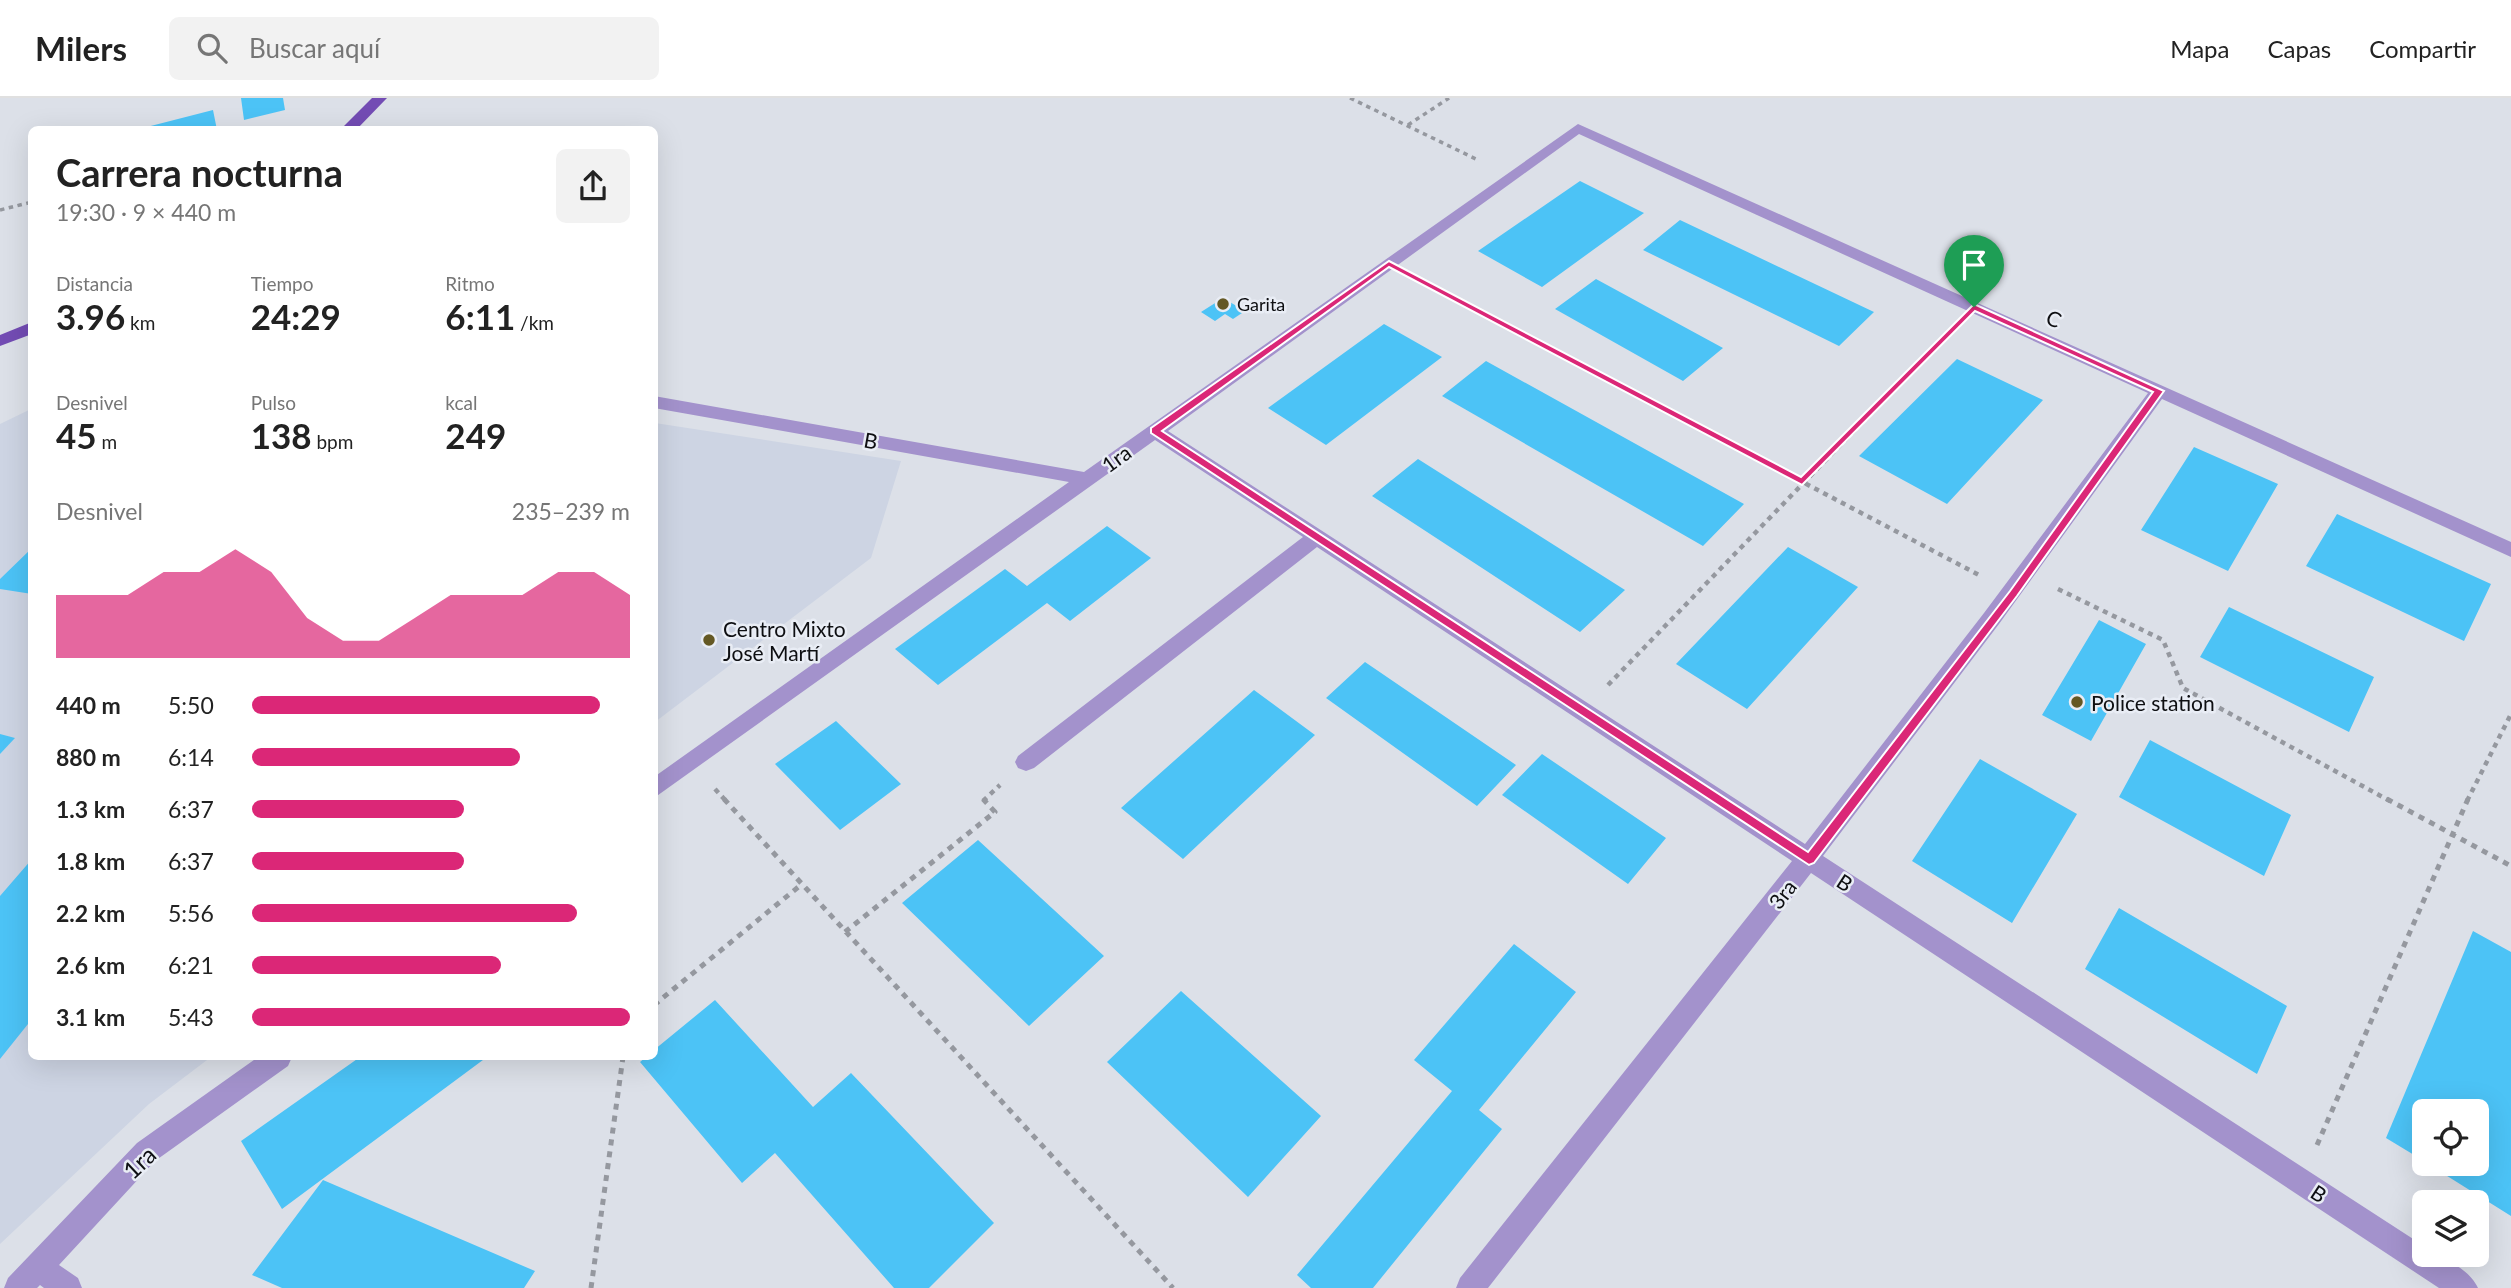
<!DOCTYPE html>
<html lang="es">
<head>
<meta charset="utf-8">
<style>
  :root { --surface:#fff; --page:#f2f2f2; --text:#222; --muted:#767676; --line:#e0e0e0; --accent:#db2777 }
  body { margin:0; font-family:Lato,sans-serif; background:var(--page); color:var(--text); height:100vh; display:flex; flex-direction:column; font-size:26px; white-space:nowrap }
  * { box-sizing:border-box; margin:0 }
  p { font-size:23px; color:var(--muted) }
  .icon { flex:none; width:38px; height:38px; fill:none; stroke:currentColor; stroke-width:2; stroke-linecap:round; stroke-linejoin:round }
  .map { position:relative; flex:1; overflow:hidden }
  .panel { position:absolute; left:28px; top:28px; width:630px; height:934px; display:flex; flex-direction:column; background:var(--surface); border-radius:10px; box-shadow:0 7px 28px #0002 }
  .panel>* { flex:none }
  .controls { position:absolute; left:2412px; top:1001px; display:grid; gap:14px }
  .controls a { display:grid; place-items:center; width:77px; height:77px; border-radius:10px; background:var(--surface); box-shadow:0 7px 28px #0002; font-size:35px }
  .pin { position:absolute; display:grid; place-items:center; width:60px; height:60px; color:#fff; margin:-72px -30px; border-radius:50% 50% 50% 0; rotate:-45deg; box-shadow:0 0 7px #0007 }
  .pin .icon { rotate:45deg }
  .round { display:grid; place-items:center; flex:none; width:74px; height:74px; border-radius:10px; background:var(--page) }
  .headline { display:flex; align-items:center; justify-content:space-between; height:119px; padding:0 28px }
  h1 { font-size:38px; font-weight:700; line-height:52px }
  .figures { display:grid; grid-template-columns:repeat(3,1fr); gap:10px; height:119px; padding:7px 28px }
  .figures div { display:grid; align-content:center }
  .figures b { font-size:35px; font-weight:700 }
  .figures small { font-size:19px; font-weight:400 }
  .figures p { font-size:19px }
  .chart { height:196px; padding:14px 28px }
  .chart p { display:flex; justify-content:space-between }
  .chart svg { width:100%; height:126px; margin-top:7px; fill:var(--accent); opacity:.7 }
  ul { padding:0 28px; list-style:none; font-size:23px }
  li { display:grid; grid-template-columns:112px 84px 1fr; align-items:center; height:52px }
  li i { height:18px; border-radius:9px; background:var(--accent) }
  header { display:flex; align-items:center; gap:42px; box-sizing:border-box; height:98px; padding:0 35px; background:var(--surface); border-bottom:2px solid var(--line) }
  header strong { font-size:33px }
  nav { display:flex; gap:38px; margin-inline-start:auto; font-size:24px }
  .search { width:490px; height:63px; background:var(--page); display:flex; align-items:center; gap:18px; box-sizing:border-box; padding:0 24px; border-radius:10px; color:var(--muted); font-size:26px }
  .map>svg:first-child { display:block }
  .built { fill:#cdd4e3 }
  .building { fill:#4cc3f6 }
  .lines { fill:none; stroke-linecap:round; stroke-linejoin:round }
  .path-far2 { stroke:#95989f; stroke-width:3.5; stroke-dasharray:4.5 4.5; stroke-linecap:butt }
  .path-far1 { stroke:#95989f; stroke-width:4.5; stroke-dasharray:5 5; stroke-linecap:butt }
  .path { stroke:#95989f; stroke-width:5; stroke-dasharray:6 6; stroke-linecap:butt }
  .minor { fill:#a392cc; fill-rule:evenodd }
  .major { fill:#734cb4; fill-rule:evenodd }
  .route { fill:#db2777; stroke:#fff; stroke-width:2; fill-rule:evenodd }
  .poi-dot { fill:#645824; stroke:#e9edf5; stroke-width:2.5 }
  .labels { text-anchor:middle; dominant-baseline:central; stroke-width:5; stroke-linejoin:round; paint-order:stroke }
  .far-poi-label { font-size:18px; fill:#0e0f12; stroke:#e9edf5; text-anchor:start }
  .street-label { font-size:21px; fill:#0e0f12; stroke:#e9edf5 }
  .poi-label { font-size:21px; fill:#0e0f12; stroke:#e9edf5; text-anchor:start }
  .near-street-label { font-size:24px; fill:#0e0f12; stroke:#e9edf5 }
</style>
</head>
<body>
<header>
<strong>Milers</strong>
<div class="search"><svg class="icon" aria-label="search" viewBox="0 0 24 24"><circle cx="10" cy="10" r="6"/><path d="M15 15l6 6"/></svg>Buscar aquí</div>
<nav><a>Mapa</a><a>Capas</a><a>Compartir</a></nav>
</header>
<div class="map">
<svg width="2511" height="1190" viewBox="0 0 2511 1190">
  <rect width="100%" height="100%" fill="#dce0e8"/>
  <path class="built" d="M31,311L32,959H211L149,1006L0,1146V326Z
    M655,325L901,363L871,460L655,624Z"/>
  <path class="building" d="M241,0H283L285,12L244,22Z
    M213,12L217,32H139V31Z
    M1580,83L1644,115L1542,189L1478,153Z
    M1680,122L1874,214L1839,248L1643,152Z
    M1596,181L1723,250L1683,283L1555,211Z
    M1223,200L1245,213L1233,221L1225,216L1215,223L1201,214Z
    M1384,226L1442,259L1326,347L1268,310Z
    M1957,261L2043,302L1947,406L1859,358Z
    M1486,263L1744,406L1703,448L1442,298Z
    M2194,349L2278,386L2228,473L2141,432Z
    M1418,361L1625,492L1580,534L1372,398Z
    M2337,416L2491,486L2464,543L2306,468Z
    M1107,428L1151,460L1070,523L1047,505L938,587L895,551L1005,471L1027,488Z
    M1788,449L1858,489L1747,611L1676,566Z
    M32,450V496L0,491V481Z
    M2229,509L2374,579L2349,634L2200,559Z
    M2099,522L2146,546L2091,643L2042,617Z
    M1365,564L1516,667L1477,708L1326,600Z
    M1254,592L1315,637L1183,761L1121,710Z
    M836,623L901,686L840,732L775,666Z
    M0,636L15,640L0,656Z
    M2150,642L2291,717L2264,778L2119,699Z
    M1542,656L1666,740L1628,786L1502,697Z
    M1980,661L2077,716L2012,825L1912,763Z
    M978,742L1104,858L1029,928L902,805Z
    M32,761V921L0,961V798Z
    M2119,810L2287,908L2257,976L2085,871Z
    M2473,833L2511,854V1118L2428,1066H2476V1013H2424V1063L2386,1040Z
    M1514,846L1576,894L1479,1012L1502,1031L1373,1190H1311L1297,1177L1452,993L1414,962Z
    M1181,893L1321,1018L1248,1099L1107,964Z
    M715,902L813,1009L851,975L994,1125L929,1190H894L775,1055L742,1085L640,964L646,959H654V952Z
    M360,959H487L282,1111L241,1043Z
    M323,1082L535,1173L524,1190H282L252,1177Z"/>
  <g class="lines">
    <path class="path-far2" d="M1350,0L1478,62
      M1408,27L1449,0
      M0,112L32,104
      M1424,184L1667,312
      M1873,312L1949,234"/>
    <path class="path-far1" d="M1664,311L1979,477
      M2058,491L2163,542L2183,590L2390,703
      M1608,587L1875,311
      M715,691L726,703
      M983,703L1000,687
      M2467,703L2511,616"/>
    <path class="path" d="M724,701L1173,1190
      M2387,701L2511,768
      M845,834L995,714L983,701
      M654,907L802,786
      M2317,1047L2468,701
      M591,1190L623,959"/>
    <path class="minor" d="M1578,26L2511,444V459L2162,301L1999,526L1823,758L2424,1148V1157C2443,1157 2470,1172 2478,1190H2439L1811,775L1488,1190H1456L1460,1180L1792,763L1317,449L1034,670L1026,673L1018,670L1015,664L1018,658L1303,439L1155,342L654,700V679L1069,384L654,310V298L1084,374ZM1579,36L2148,295L1984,515L1805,746L1168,333Z
      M258,959H292L288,968L155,1063L59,1167L78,1180L82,1190H44L40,1187L37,1190H4L8,1180L137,1045Z"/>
    <path class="major" d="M372,0H387L356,32H340Z
      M32,224V236L0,248V237Z"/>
  </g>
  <path class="route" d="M1389,163L1801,379L1974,206L2164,293L2017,498L1814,765L1809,767L1151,335V330ZM1389,169L1802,387L1975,213L2153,294L2010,493L1808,754L1162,333Z"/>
  <g class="poi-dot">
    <circle cx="1223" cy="206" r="7"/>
    <circle cx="709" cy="542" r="7"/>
    <circle cx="2077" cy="604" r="7"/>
  </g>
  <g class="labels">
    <g class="far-poi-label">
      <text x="1237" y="206">Garita</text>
    </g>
    <g class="street-label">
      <text transform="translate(2054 220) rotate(24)">C</text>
      <text transform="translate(871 342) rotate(10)">B</text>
      <text transform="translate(1116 360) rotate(-36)">1ra</text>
      <text transform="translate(1845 784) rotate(33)">B</text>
      <text transform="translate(1782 796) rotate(-52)">3ra</text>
      <text transform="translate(2319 1095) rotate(33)">B</text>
    </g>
    <g class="poi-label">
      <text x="723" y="530">Centro Mixto<tspan x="723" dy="24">José Martí</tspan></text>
      <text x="2091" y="604">Police station</text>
    </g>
    <g class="near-street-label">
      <text transform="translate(139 1064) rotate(-43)">1ra</text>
    </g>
  </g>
</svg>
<div class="controls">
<a><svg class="icon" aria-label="locate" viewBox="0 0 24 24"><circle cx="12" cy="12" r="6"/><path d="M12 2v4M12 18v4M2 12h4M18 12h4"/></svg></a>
<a><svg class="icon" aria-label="layers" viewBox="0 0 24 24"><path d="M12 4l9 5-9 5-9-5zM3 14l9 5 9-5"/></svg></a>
</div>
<div class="pin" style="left:1974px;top:209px;background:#1e9e55"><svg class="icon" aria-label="arrive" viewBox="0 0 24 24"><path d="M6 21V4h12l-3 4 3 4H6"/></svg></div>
<section class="panel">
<div class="headline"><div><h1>Carrera nocturna</h1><p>19:30 · 9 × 440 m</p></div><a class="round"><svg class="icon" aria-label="share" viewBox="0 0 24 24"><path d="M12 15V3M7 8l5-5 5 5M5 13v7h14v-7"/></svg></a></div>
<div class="figures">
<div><p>Distancia</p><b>3.96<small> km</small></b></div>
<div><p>Tiempo</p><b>24:29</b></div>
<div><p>Ritmo</p><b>6:11<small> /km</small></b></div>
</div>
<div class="figures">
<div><p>Desnivel</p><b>45<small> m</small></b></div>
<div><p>Pulso</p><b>138<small> bpm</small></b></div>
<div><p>kcal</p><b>249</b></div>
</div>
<div class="chart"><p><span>Desnivel</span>235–239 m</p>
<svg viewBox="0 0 160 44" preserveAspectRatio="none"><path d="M0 44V22L10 22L20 22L30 14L40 14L50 6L60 14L70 30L80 38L90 38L100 30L110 22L120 22L130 22L140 14L150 14L160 22V44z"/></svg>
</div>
<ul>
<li><b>440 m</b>5:50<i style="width:92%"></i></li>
<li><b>880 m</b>6:14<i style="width:71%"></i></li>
<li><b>1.3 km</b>6:37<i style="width:56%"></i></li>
<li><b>1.8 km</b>6:37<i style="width:56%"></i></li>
<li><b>2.2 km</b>5:56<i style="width:86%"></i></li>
<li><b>2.6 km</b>6:21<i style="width:66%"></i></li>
<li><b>3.1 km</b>5:43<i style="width:100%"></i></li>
</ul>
</section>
</div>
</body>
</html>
